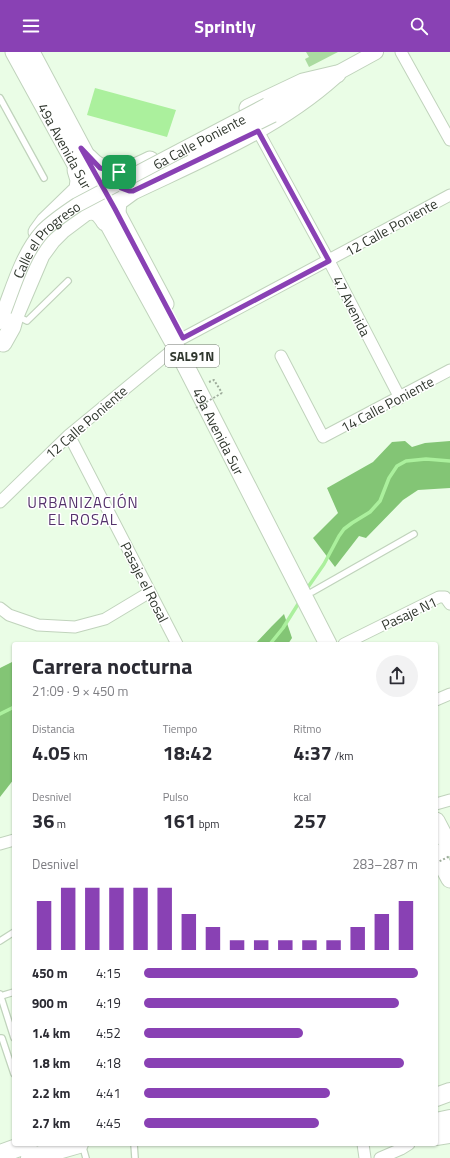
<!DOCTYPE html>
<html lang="es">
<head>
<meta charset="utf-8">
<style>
  :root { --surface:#fff; --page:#f2f2f3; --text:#2b2b33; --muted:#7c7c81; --accent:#8941b4 }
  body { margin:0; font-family:"Titillium Web",sans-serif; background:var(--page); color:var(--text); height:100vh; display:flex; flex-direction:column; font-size:15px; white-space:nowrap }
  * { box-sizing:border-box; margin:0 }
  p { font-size:13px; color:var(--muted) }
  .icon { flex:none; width:22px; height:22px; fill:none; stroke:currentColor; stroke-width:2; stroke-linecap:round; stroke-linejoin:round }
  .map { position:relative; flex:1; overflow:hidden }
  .details { position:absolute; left:12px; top:590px; width:426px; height:504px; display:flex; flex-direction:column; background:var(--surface); border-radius:4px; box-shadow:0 1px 3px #0004 }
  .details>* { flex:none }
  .pin { position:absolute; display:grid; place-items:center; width:34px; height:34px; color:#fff; margin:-17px; border-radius:8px; box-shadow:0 2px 6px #0006 }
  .round { display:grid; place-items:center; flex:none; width:42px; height:42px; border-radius:21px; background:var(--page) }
  .headline { display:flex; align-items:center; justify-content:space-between; height:68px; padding:0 20px }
  h1 { font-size:22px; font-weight:700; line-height:30px }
  .figures { display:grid; grid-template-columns:repeat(3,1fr); gap:6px; height:68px; padding:4px 20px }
  .figures div { display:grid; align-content:center }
  .figures b { font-size:20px; font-weight:700 }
  .figures small { font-size:11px; font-weight:400 }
  .figures p { font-size:11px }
  .chart { height:112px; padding:8px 20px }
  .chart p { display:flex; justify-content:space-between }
  .chart svg { width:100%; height:72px; margin-top:4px; stroke:var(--accent); stroke-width:6 }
  ul { padding:0 20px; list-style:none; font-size:13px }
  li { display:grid; grid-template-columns:64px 48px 1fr; align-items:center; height:30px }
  li i { height:10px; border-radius:5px; background:var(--accent) }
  header { display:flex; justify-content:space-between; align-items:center; height:52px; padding:0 20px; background:var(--accent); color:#fff; font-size:18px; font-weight:700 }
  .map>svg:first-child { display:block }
  .green { fill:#abdba1 }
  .forest { fill:#83c575 }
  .water { fill:#abf09d }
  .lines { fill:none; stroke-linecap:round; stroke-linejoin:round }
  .stream { stroke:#abf09d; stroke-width:3.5 }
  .service-casing { stroke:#c0d3bc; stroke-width:8 }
  .minor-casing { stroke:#c0d3bc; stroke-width:13 }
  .tertiary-casing { stroke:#c0d3bc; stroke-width:16 }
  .primary-casing { stroke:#c0d3bc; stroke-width:19 }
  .trunk-casing { stroke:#c0d3bc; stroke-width:20 }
  .path { stroke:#9eac9b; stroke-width:2; stroke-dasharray:2 2; stroke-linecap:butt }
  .service { stroke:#fff; stroke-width:5.5 }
  .minor { stroke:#fff; stroke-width:11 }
  .tertiary { stroke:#fff; stroke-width:14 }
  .primary { stroke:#fff; stroke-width:17 }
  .trunk { stroke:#fff; stroke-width:18 }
  .tertiary-bridge-casing { stroke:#c0d3bc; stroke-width:16; stroke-linecap:butt }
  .path-bridge { stroke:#9eac9b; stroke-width:2; stroke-dasharray:2 2; stroke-linecap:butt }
  .tertiary-bridge { stroke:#fff; stroke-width:14 }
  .route-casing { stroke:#fff; stroke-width:8 }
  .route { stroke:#8941b4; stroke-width:5 }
  .labels { text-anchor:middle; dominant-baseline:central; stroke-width:3; stroke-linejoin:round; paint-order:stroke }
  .shield { fill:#fff; stroke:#6e736d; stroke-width:1 }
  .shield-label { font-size:13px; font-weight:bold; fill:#30372e }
  .street-label { font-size:14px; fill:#30372e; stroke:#fff }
  .neighbourhood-label { font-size:15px; letter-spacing:1px; fill:#54326b; stroke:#fff }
</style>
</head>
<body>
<header><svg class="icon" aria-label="menu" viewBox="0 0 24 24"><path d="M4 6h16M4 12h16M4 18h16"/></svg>Sprintly<svg class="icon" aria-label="search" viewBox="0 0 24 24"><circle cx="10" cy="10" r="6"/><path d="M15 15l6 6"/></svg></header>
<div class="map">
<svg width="450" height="1106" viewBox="0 0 450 1106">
  <rect width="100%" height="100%" fill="#eafde6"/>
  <path class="green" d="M306,0H338L309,15L305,7L309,5Z"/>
  <path class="forest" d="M405,389L412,395L425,391L450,389V436L418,438L403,448L366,486L359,484L335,515L313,486L338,461L327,436L373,410L392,390Z
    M284,562L292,586L288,592H255L272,574Z
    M14,609V727L0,745V616Z"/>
  <path class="water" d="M95,36L176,58L167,85L87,63Z"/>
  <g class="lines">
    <path class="stream" d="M306,538L324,512L339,484L344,477L352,471L370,460L380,449L389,426L397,414L406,409L426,407L450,409
      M270,592L283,576L300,549
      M0,662L14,655"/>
    <g class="service-casing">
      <path id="service" d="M0,46L44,126
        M17,264L27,269L68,229
        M312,540L414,482
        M0,889L14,880
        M0,942L14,986
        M1,944L14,940
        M0,986H2L14,1022
        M82,1092L86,1106
        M134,1092L135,1106"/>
    </g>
    <g class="minor-casing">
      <path id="minor" d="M401,0L450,88
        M258,79L329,209L400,346
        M183,286L450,143
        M281,304L323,385L450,318
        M69,383L177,592
        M0,450L69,383L176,295
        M0,556L9,563L38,573L75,575L105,567L150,540
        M344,592L439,545H445L450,552
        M436,648L450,642
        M436,752L450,748
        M0,792L14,788
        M363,1092L365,1106
        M380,1106L401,1097L409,1092"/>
    </g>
    <g class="tertiary-casing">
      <path id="tertiary" d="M275,51L301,41L376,0
        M0,270L4,259"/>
    </g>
    <g class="primary-casing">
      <g id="primary">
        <path id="s1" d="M14,0L176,295L328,592"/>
        <path d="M31,0L165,252"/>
        <path d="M248,56L303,30L337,22"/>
        <path d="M88,105C109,128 126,120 150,108"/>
        <path d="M117,160L118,150L133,139C202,106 276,76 334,24"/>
        <path d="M37,180L45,169L78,137L79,128L76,118"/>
        <path d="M3,291L12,275L15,264L41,203L52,188L62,178L86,160C96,157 100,162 105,170"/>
        <path d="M436,769L450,796"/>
        <path d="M436,801L450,827"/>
      </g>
    </g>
    <g class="trunk-casing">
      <path id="trunk" d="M436,1045L450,1040
        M436,1070L450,1067
        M436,1084L450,1082
        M0,1102L28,1092
        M30,1106L79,1092"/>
    </g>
    <path class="path" d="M209,330L214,328L222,341
      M112,1092H113"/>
    <use href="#service" class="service"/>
    <use href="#minor" class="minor"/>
    <use href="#tertiary" class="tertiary"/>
    <use href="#primary" class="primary"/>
    <use href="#trunk" class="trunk"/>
    <g class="tertiary-bridge-casing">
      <g id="tertiary-bridge">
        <path d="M195,102L273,63"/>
        <path id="s2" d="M4,259C14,233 23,201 43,179C53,169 65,161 77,153L267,53"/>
      </g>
    </g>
    <path class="path-bridge" d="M196,356L222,341
      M436,811L450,804"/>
    <use href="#tertiary-bridge" class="tertiary-bridge"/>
  </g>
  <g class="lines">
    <g class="route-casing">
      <path id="route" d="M258,79L329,209L183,286L115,157L81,96L100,116L119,120L117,129L121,136L129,139H133Z"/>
    </g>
    <use href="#route" class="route"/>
  </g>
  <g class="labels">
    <rect class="shield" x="165" y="293" width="54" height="22" rx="3"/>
    <g class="shield-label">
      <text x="192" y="304">SAL91N</text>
    </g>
    <g class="street-label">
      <text stroke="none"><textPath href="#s2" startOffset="270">6a Calle Poniente</textPath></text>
      <text stroke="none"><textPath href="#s1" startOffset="107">49a Avenida Sur</textPath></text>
      <text transform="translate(391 175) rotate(-29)">12 Calle Poniente</text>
      <text stroke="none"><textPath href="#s2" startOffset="85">Calle el Progreso</textPath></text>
      <text transform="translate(352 254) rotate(63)">47 Avenida</text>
      <text transform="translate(387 352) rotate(-28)">14 Calle Poniente</text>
      <text transform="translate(86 370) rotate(-41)">12 Calle Poniente</text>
      <text stroke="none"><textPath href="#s1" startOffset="431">49a Avenida Sur</textPath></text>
      <text transform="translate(145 530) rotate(63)">Pasaje el Rosal</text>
      <text transform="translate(409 561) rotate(-25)">Pasaje N1</text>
    </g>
    <g class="neighbourhood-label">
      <text x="83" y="450">URBANIZACIÓN<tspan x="83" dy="17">EL ROSAL</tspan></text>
    </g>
  </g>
</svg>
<div class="pin" style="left:119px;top:120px;background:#1e9e55"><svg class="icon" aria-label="arrive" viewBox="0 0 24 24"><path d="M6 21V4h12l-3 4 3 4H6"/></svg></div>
<section class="details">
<div class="headline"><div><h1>Carrera nocturna</h1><p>21:09 · 9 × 450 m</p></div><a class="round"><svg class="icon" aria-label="share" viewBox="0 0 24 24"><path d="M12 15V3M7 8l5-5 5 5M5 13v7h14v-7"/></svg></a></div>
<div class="figures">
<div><p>Distancia</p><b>4.05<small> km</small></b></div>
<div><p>Tiempo</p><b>18:42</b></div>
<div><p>Ritmo</p><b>4:37<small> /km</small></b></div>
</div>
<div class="figures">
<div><p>Desnivel</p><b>36<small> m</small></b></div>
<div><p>Pulso</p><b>161<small> bpm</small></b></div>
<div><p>kcal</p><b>257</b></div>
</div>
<div class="chart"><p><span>Desnivel</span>283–287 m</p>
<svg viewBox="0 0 160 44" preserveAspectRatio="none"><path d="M5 44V14M15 44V6M25 44V6M35 44V6M45 44V6M55 44V6M65 44V22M75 44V30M85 44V38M95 44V38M105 44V38M115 44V38M125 44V38M135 44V30M145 44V22M155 44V14"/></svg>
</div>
<ul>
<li><b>450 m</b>4:15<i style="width:100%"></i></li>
<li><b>900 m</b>4:19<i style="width:93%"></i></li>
<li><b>1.4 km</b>4:52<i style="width:58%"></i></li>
<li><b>1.8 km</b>4:18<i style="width:95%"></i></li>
<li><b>2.2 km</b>4:41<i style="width:68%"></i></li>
<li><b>2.7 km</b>4:45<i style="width:64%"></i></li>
</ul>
</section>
</div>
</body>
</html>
